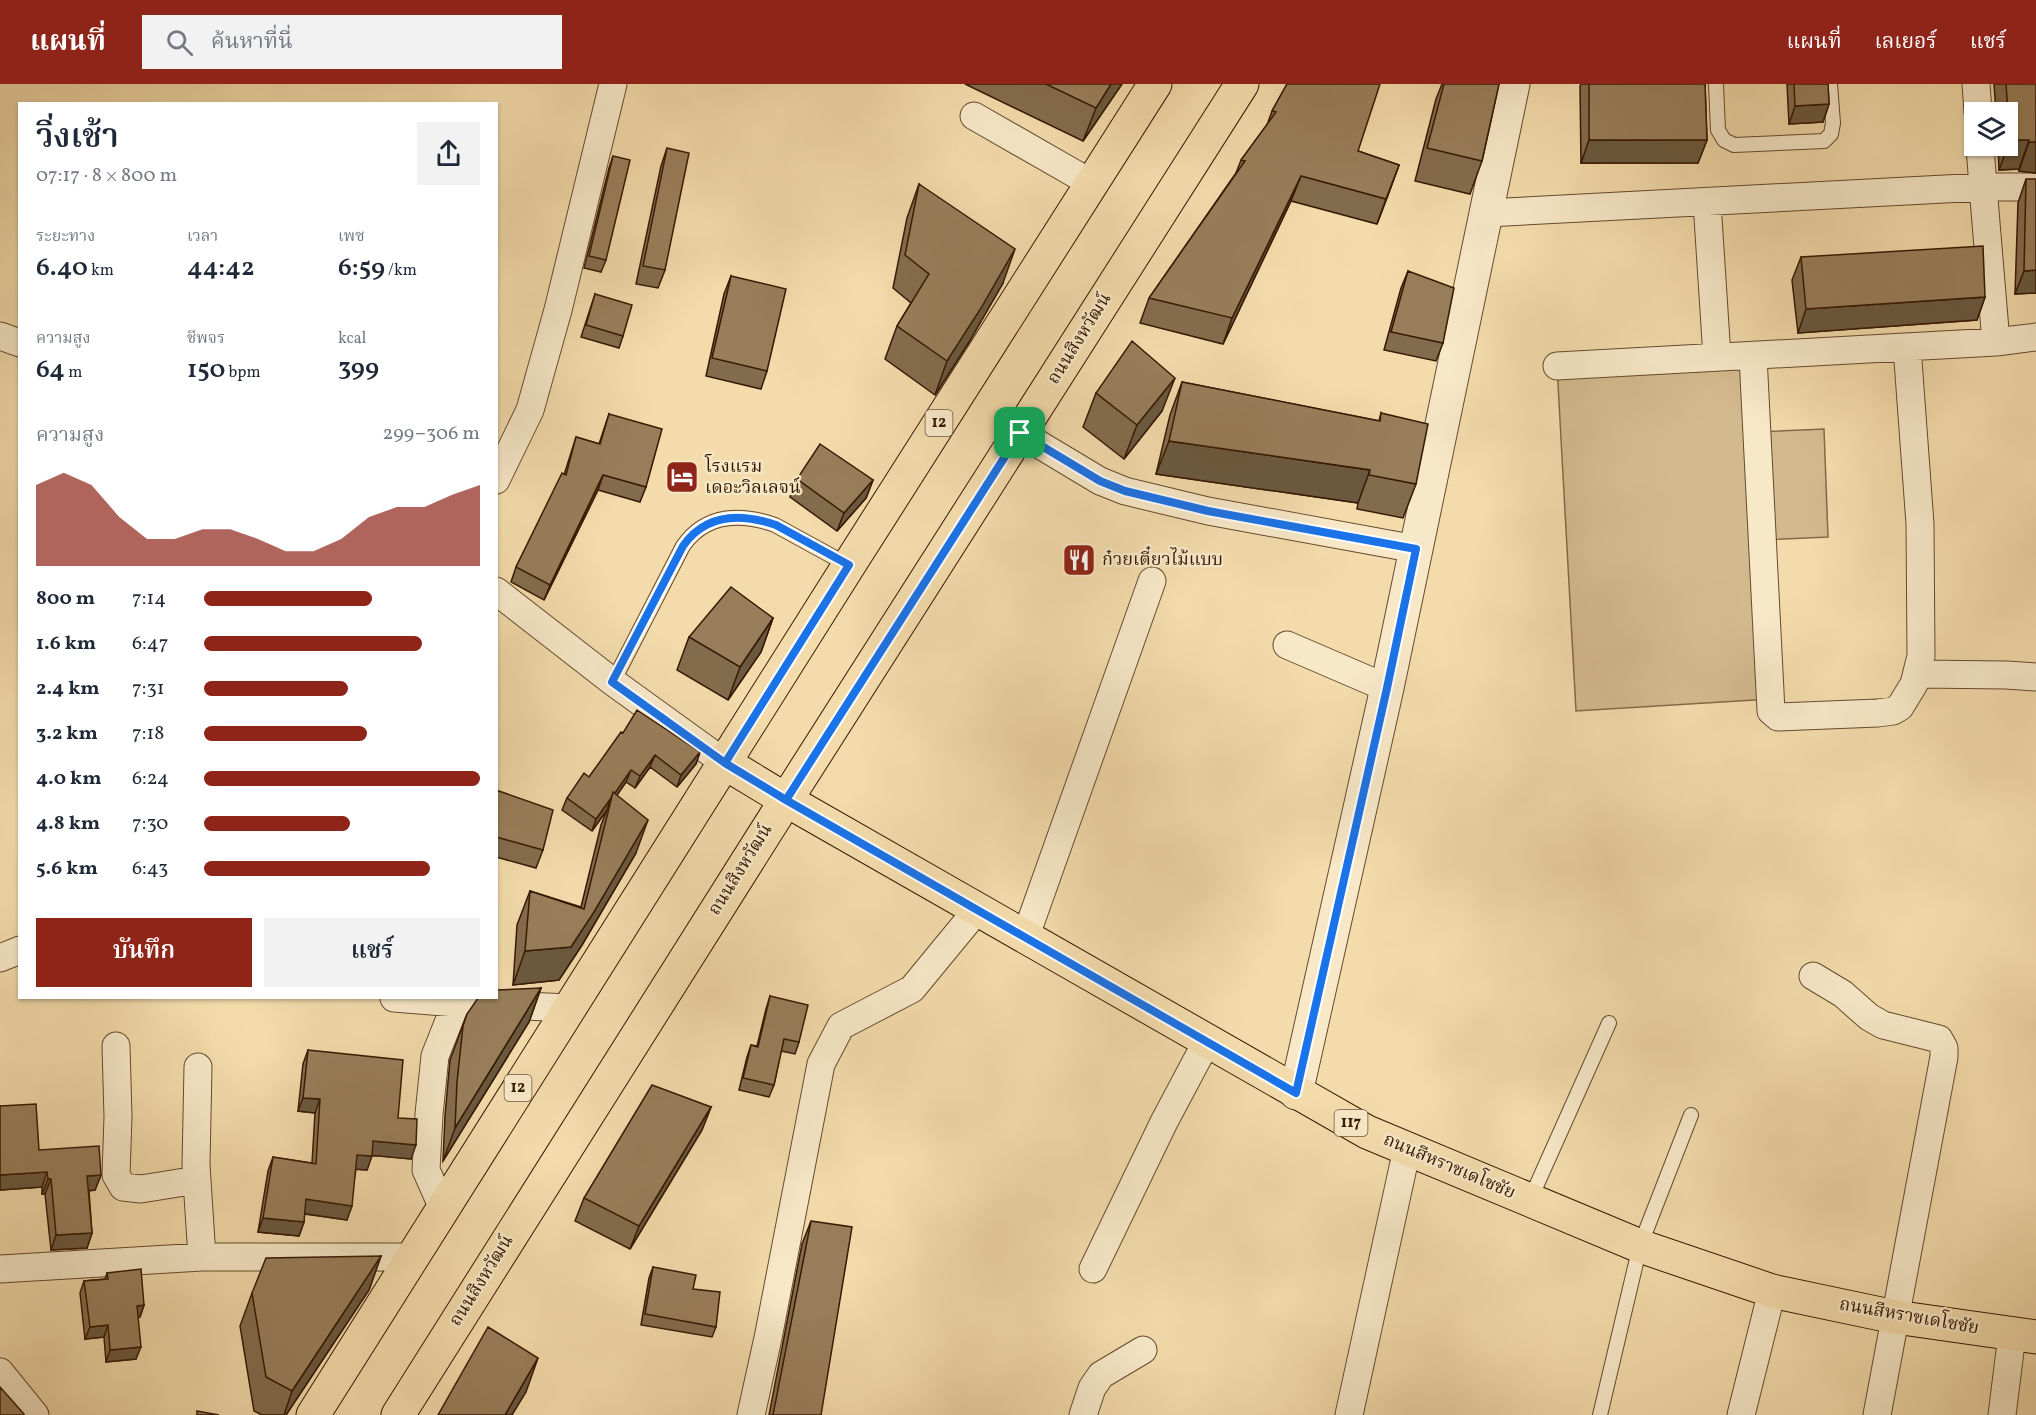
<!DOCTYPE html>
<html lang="th">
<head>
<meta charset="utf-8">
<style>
  :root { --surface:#fff; --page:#f2f2f3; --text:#1f2937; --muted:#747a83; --accent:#8f2418 }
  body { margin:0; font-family:Vollkorn,"Noto Serif Thai",serif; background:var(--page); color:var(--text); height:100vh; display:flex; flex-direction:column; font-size:22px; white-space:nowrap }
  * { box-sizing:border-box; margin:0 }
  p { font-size:20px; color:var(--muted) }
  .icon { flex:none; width:33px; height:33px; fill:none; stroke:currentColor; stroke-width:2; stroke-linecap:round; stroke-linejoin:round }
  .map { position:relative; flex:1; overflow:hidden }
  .panel { position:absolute; left:18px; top:18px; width:480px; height:897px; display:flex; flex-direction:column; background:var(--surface); border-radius:0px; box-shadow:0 2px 4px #0004 }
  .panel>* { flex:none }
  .fabs { position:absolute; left:1964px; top:18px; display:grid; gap:12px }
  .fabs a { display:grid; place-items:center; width:54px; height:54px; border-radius:0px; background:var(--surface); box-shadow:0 2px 4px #0004; font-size:30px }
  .pin { position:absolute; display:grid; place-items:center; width:51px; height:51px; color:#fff; margin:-26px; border-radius:12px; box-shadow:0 3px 9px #0006 }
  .round { display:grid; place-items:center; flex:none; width:63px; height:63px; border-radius:0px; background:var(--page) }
  .head { display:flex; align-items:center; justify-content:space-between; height:102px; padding:0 18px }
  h1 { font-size:33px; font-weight:600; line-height:45px }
  .metrics { display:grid; grid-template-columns:repeat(3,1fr); gap:9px; height:102px; padding:6px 18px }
  .metrics div { display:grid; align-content:center }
  .metrics b { font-size:26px; font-weight:600 }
  .metrics small { font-size:16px; font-weight:400 }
  .metrics p { font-size:16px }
  .chart { height:168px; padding:12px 18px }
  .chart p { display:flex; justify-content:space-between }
  .chart svg { width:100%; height:108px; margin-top:6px; fill:var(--accent); opacity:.7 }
  .primary-button { display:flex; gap:12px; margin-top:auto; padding:12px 18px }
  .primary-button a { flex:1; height:69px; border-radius:0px; background:var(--accent); color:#fff; font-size:24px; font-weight:600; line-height:69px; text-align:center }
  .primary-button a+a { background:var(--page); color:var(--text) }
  ul { padding:0 18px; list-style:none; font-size:20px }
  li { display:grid; grid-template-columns:96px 72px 1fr; align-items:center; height:45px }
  li i { height:15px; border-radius:8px; background:var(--accent) }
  header { display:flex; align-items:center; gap:36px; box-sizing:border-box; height:84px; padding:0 30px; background:var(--accent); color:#fff }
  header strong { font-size:28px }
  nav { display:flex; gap:33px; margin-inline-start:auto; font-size:21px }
  .search { width:420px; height:54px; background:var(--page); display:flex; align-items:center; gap:15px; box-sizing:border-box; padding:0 21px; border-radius:0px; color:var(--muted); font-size:22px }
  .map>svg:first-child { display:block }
  .green { fill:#d3ba8e; stroke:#846a48; stroke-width:1.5 }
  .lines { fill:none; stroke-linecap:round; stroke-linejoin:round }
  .service-casing { stroke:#654a2d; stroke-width:16 }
  .minor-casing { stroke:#654a2d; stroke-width:29 }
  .tertiary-casing { stroke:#654a2d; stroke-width:35 }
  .primary-casing { stroke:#361903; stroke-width:35 }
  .service { stroke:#f7e8c8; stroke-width:14 }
  .minor { stroke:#f7e8c8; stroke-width:27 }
  .tertiary { stroke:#f7e8c8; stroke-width:33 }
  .primary { stroke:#f3dbab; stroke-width:33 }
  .wall { fill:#836c4d; stroke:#361903; stroke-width:1.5 }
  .shaded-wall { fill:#6a583f; stroke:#361903; stroke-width:1.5 }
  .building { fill:#987e5a; stroke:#361903; stroke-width:1.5 }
  .route-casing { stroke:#fff; stroke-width:12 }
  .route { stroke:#1a73e8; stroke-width:8 }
  .labels { text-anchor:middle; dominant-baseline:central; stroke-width:4.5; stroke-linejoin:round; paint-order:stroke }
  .shield { fill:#f7e8c8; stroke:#70573e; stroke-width:1.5 }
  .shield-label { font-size:16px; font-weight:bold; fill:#361903 }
  .street-label { font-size:18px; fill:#361903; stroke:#f7e8c8 }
  .poi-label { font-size:18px; fill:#361903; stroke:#f7e8c8; text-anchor:start }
</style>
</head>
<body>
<header>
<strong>แผนที่</strong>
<div class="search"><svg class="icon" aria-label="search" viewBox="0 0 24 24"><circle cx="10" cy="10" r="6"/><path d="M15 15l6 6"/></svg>ค้นหาที่นี่</div>
<nav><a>แผนที่</a><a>เลเยอร์</a><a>แชร์</a></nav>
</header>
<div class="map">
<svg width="2036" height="1331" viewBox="0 0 2036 1331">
  <rect width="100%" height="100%" fill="#f3dbab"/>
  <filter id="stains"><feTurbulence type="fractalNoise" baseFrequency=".00333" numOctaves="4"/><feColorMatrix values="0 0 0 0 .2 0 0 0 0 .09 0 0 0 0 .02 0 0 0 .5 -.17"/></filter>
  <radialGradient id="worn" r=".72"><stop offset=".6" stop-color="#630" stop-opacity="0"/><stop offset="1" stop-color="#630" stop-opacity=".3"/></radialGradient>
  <path class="green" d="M1753,272L1757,348L1824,345L1828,453L1763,456L1770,615L1576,627L1557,282Z"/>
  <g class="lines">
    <g class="service-casing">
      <path id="service" d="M1716,0L1718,46L1724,56L1734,61L1824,57L1831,50L1833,39L1830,0
        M613,598L683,462C706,429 741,429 775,441L848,481
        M1530,1116L1609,939
        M1600,1331L1640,1162L1691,1031"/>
    </g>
    <g class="minor-casing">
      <path id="minor" d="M1976,0L1978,28
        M974,32L1091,99
        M1707,118L1717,273
        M1486,129L1983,103L1980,62
        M0,252L20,259
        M1996,258L1983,103H2036
        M1753,272L1771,627L1778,633L1878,629L1893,627L1900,623L1914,600L1921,572L1920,440L1907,263
        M1557,282L1996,258L2036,253
        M1020,349L1100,397L1125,407L1208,427L1416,465
        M496,396L530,326L558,226L613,0
        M496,507L613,598L725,679
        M1287,561L1387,604
        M1918,590L2006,591L2036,593
        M1025,854L1152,497
        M0,874L20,866
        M1813,892L1843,910L1869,933L1883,941L1939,955L1944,964V973L1877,1331
        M394,914L456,919L569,924
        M116,962L118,1033L116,1091L123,1103L141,1105L197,1096
        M198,983L196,1081L202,1173
        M443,1124L426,1086L429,1030L435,972L456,919
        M0,1185L202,1173H413
        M1093,1185L1164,1038L1207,957
        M0,1288L35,1331
        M751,1331L768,1254L821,980L841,942L912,905L977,826
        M1083,1331L1092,1304L1101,1291L1143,1266
        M1349,1331L1407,1065
        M1741,1331L1772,1207
        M2002,1331L2012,1251"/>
    </g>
    <g class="tertiary-casing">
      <path id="tertiary" d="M1296,1009L1387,604L1513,0"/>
    </g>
    <g class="primary-casing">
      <path id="primary" d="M725,679L786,716L1367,1048L1640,1162L1772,1207L1895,1233L2036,1253
        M313,1331L849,481L1155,0
        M398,1331L786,716L1242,0"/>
    </g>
    <use href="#service" class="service"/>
    <use href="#minor" class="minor"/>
    <use href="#tertiary" class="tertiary"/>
    <use href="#primary" class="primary"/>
  </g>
  <path class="wall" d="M965,0H1122L1083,57Z
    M1287,0L1358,67L1399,81L1377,140L1291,117L1223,260L1140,239L1149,214L1236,89L1241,76L1267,41L1272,27Z
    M1442,0H1499L1482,77L1470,110L1415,97L1436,15Z
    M1581,0H1705L1707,56L1698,79H1581L1580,2Z
    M1787,0H1828L1829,20L1823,38L1789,40Z
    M1994,0H2036V89L2019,87V85L1999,86L1998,62H2007V28H1996Z
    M667,64L665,186L658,204L636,200L661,82Z
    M613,72L606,176L601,188L584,184L609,84Z
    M2026,95L2036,209L2015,210L2018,119Z
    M919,100L1003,199L969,258L935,311L885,275L897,242L911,219L893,204L907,134Z
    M1801,173L1985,213L1977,236L1798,249L1792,196Z
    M1408,187L1443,259L1436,277L1384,266L1401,204Z
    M731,192L767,287L761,305L706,292L724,210Z
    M595,210L623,252L619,264L581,253Z
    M1182,298L1379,337L1381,329L1416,400L1403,434L1357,425L1358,419L1156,390L1170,331Z
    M1096,309L1162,327L1124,375L1083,343Z
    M609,330L646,403L640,418L598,406L544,516L511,498L516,483L564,391L576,353L599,360Z
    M797,395L873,396L866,414L837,447L790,413Z
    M773,534L761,568L728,616L677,586L689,553Z
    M623,649L700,668L696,680L677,703L650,683L635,704L626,698L617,711L636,769L582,861L559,896L513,901L517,841L530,807L581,823L601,741L607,726L592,747L562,726L567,714L589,693Z
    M496,706L543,766L536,784L496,773Z
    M541,904L529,938L443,1077L445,1031L450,976L467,930Z
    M770,912L799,958L795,970L781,967L774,1001L769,1013L739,1006L747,973L751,961L757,962L766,925Z
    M308,966L398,1034L411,1075L372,1071L367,1086L356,1085L347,1136L304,1130V1138L299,1152L258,1148L268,1087L273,1073L312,1079L315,1029L298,1027L303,980Z
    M0,1022L39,1066L101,1091L95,1106L89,1107L92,1149L87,1164L51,1166L45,1110H42V1103L0,1106Z
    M711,1023L702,1046L630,1165L575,1137L584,1114Z
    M811,1137L821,1331H769L802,1160Z
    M381,1172L369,1206L286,1331H262L254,1327L240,1242L252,1209Z
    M653,1183L716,1243L712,1253L641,1241L649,1194Z
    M107,1189L144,1221L140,1233H138L136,1275L106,1278L104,1253L85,1255L80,1209L84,1197L105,1195Z"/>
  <path class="shaded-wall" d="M1111,0H1122L1083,57L1096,24Z
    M1829,20L1823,38L1789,40L1795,22Z
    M1589,56H1707L1698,79H1581Z
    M2010,56H2029L2019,85L1999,86Z
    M2029,58H2036V89L2019,87Z
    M1399,81L1390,106L1377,140L1386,115Z
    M1301,92L1291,117L1223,260L1232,234Z
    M1015,165L1003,199L969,258L935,311L947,277Z
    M2036,186V209L2015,210L2024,187Z
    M1985,213L1977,236L1798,249L1806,225Z
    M1175,294L1162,327L1124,375L1137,341Z
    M1169,357L1370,386L1358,419L1156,390Z
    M603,391L598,406L544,516L550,501Z
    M873,396L866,414L837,447L844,429Z
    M773,534L761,568L728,616L740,583Z
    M700,668L696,680L677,703L681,691Z
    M655,671L650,683L635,704L640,692Z
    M631,686L626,698L610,721L612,712Z
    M611,714L607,726L592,747L596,735Z
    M648,736L636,769L582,861L559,896L513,901L525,867L571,863Z
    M541,904L529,938L443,1077L455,1044Z
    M303,1014L320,1015L315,1029L298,1027Z
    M711,1023L702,1046L630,1165L639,1142Z
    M373,1057L416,1061L411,1075L368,1071Z
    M357,1071L372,1072L367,1086L352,1085Z
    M47,1088L42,1103L0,1106V1091Z
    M101,1091L95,1106L82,1107L87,1092Z
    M48,1095H51L45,1110H42Z
    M306,1115L352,1122L347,1136L300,1129Z
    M263,1134L304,1138L299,1152L258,1148Z
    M92,1149L87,1164L51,1166L56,1151Z
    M381,1172L369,1206L286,1331H284L292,1307Z
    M144,1221L140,1233L133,1234L137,1222Z
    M108,1241L104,1253L85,1255L90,1243Z
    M141,1263L136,1275L106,1278L110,1266Z
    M538,1274L526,1308L512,1331H505Z"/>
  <path class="building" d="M1046,0H1111L1096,24Z
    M1287,0H1380L1358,67L1399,81L1386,115L1301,92L1232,234L1149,214L1245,77L1241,76L1276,28L1272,27Z
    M1444,0H1499L1482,77L1427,64Z
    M1589,0H1705L1707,56H1589Z
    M1794,0H1828L1829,20L1795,22Z
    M2006,0H2036V58H2029V56H2010Z
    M667,64L689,69L665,186L643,182Z
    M613,72L630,76L606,176L589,172Z
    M2026,95H2036V186L2024,187Z
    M919,100L1015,165L981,224L947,277L897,242L929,190L905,171Z
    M1983,162L1985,213L1806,225L1801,173Z
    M1408,187L1454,204L1443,259L1391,248Z
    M731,192L786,205L767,287L712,274Z
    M595,210L632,221L623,252L586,241Z
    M1132,257L1175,294L1137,341L1096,309Z
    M1182,298L1380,337L1381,329L1428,340L1416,400L1369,391L1370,386L1169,357Z
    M609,330L662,345L646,403L603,391L550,501L516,483L562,389L566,391L576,353L600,360Z
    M820,360L873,396L844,429L797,395Z
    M731,503L773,534L740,583L689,553Z
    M637,626L700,668L681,691L655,671L640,692L631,686L615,709L613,708L611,714L596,735L567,714L584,689L589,693L621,648L623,649Z
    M496,706L553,726L543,766L496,753Z
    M613,708L648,736L594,828L571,863L525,867L530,807L584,825Z
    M541,904L455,1044L457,998L463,942L467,930L478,914H496V906Z
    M770,912L808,921L799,958L784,955L774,1001L743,994L751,961L758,963Z
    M308,966L403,976L398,1034L417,1035L416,1061L373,1057L372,1072L357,1071L352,1122L306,1115L304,1138L263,1134L273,1073L316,1080L320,1015L303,1014Z
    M652,1001L711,1023L639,1142L584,1114Z
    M36,1020L39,1066L99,1062L101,1091L87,1092L92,1149L56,1151L51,1095H48L47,1088L0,1091V1022Z
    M811,1137L852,1143L821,1331H773Z
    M381,1172L292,1307L266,1293L252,1209L266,1174Z
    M653,1183L696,1191L693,1205L720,1208L716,1243L645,1230Z
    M141,1185L144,1221L137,1222L141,1263L110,1266L108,1241L90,1243L84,1197L108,1195L107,1189Z
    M488,1243L538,1274L505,1331H438Z
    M0,1303L24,1330V1331H0Z
    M197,1327L219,1331H197Z"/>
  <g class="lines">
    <g class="route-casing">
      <path id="route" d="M1020,349L786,716L725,679L612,598L683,462C706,429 741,429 776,441L849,481L725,679L786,716L1296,1009L1387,604L1416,465L1208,427L1125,407L1100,397L1020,349"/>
    </g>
    <use href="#route" class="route"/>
  </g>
  <defs>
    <g id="hotel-square" transform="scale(1.725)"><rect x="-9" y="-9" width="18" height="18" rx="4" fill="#8f2418" stroke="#f7e8c8"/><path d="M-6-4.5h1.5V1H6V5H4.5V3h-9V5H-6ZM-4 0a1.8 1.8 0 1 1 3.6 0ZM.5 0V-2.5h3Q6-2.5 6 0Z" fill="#fff"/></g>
    <g id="restaurant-square" transform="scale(1.725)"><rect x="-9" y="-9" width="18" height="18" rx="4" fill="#8f2418" stroke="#f7e8c8"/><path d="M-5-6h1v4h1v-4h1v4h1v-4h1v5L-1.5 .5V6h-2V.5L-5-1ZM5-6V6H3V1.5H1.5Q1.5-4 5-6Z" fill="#fff"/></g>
  </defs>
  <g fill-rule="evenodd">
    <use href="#hotel-square" x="682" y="393"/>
    <use href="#restaurant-square" x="1079" y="476"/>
  </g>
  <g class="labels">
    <g class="shield">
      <rect x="925.5" y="326" width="27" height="26" rx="4.5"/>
      <rect x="504.5" y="991" width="27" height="26" rx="4.5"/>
      <rect x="1334.5" y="1026" width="33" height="26" rx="4.5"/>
    </g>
    <g class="shield-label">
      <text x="939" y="339">12</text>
      <text x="518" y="1004">12</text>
      <text x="1351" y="1039">117</text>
    </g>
    <g class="street-label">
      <text transform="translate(1080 255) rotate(-58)">ถนนสิงหวัฒน์</text>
      <text transform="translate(741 786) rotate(-58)">ถนนสิงหวัฒน์</text>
      <text transform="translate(1449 1083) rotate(23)">ถนนสีหราชเดโชชัย</text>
      <text transform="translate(482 1197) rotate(-58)">ถนนสิงหวัฒน์</text>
      <text transform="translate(1909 1233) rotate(10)">ถนนสีหราชเดโชชัย</text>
    </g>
    <g class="poi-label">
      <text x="705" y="383">โรงแรม<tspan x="705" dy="21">เดอะวิลเลจน์</tspan></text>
      <text x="1102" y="476">ก๋วยเตี๋ยวไม้แบบ</text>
    </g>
  </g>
  <rect width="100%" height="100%" filter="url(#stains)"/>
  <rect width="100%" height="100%" fill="url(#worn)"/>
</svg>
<div class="fabs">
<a><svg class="icon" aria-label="layers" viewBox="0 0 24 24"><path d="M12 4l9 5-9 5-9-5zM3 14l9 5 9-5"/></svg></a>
</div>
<div class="pin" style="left:1020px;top:349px;background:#1e9e55"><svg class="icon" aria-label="arrive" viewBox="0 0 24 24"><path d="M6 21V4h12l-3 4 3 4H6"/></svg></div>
<section class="panel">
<div class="head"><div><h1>วิ่งเช้า</h1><p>07:17 · 8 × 800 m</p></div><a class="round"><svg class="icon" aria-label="share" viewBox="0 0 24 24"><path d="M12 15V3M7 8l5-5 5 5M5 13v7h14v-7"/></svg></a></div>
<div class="metrics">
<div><p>ระยะทาง</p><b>6.40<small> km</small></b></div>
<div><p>เวลา</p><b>44:42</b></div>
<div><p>เพซ</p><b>6:59<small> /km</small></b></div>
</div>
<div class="metrics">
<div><p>ความสูง</p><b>64<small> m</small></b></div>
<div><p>ชีพจร</p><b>150<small> bpm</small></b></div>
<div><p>kcal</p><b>399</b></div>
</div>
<div class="chart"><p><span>ความสูง</span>299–306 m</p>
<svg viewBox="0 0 160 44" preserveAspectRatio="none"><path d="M0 44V11L10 6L20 11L30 24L40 33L50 33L60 29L70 29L80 33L90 38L100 38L110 33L120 24L130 20L140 20L150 15L160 11V44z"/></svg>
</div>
<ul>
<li><b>800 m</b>7:14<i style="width:61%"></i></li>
<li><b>1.6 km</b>6:47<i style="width:79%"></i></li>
<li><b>2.4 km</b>7:31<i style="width:52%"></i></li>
<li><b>3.2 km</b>7:18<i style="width:59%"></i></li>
<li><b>4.0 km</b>6:24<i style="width:100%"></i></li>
<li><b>4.8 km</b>7:30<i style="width:53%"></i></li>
<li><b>5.6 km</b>6:43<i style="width:82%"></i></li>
</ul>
<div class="primary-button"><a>บันทึก</a><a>แชร์</a></div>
</section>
</div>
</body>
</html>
